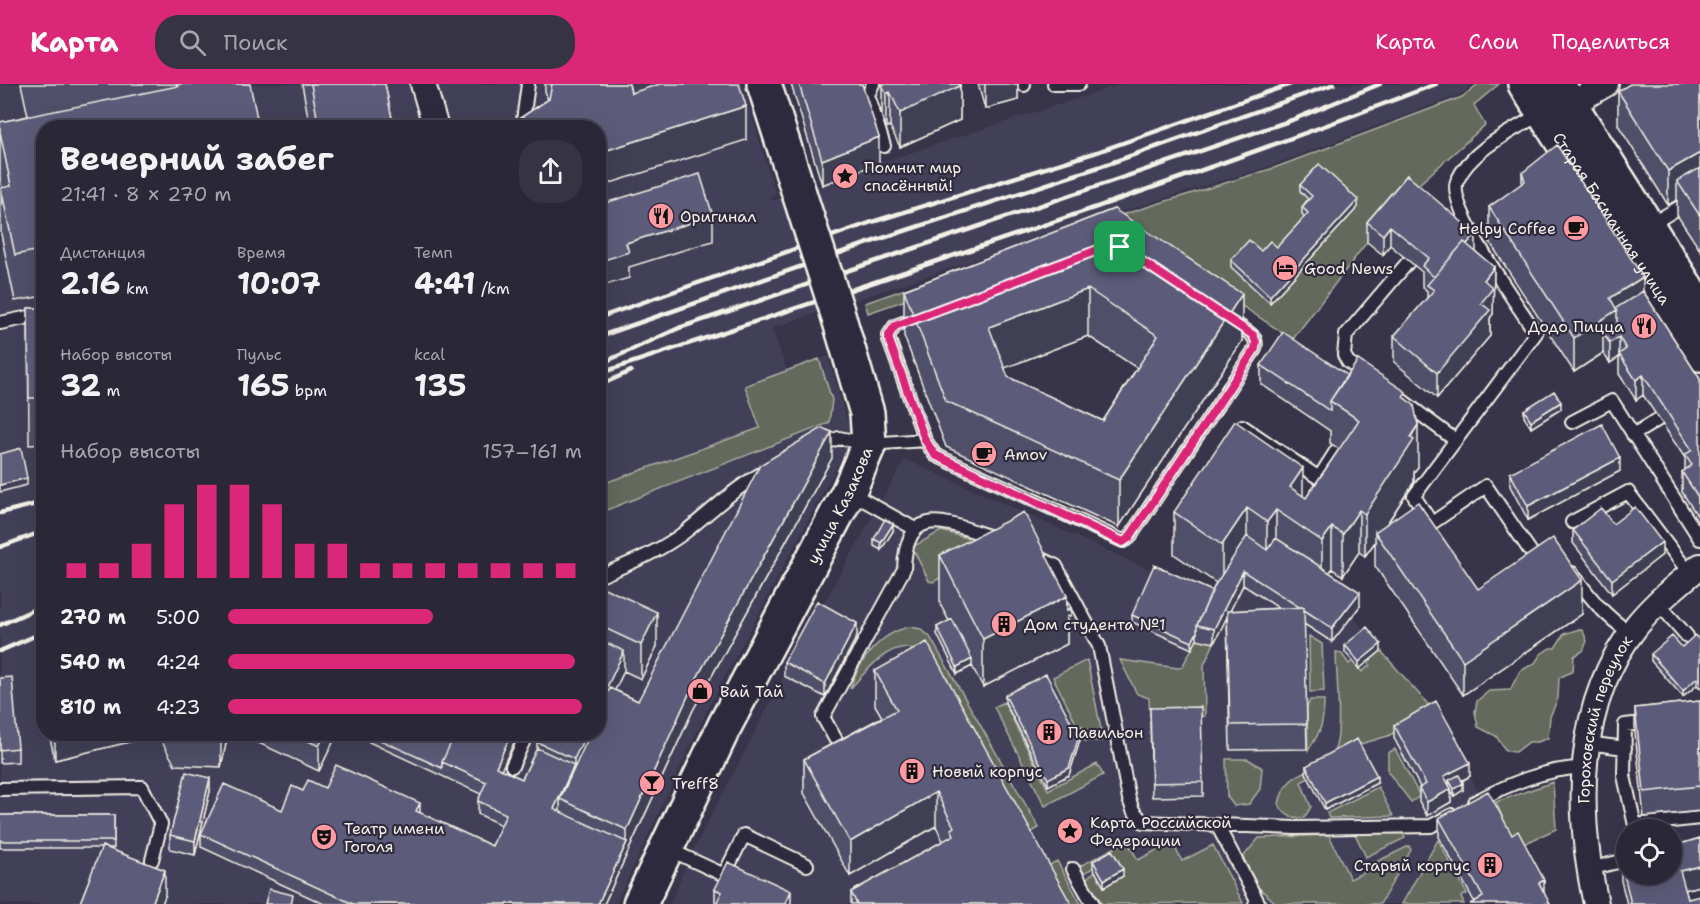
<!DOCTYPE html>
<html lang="ru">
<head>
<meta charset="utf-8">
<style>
  :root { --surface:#2a2737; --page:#363342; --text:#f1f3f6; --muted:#a5a5ad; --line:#464452; --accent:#db2777 }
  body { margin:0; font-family:"Shantell Sans",sans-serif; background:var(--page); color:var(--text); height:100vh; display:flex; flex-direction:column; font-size:22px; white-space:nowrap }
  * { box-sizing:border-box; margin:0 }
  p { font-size:20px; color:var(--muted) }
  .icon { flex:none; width:33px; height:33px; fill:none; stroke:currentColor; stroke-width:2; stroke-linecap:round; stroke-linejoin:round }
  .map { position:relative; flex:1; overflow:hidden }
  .panel { position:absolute; left:36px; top:36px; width:570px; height:621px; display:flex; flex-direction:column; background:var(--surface); border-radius:24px; box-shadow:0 6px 24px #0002,0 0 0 2px var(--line) }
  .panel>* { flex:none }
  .fabs { position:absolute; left:1616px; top:735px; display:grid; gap:12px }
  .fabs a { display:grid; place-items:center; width:66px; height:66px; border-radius:50%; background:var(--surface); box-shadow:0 6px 24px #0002,0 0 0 2px var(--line); font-size:30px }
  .pin { position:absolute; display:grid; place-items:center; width:51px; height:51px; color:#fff; margin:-26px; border-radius:12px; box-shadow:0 3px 9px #0006 }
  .round { display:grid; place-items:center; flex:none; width:63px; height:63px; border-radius:24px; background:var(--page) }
  .head { display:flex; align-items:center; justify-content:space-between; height:102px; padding:0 24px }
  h1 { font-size:33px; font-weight:700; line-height:45px }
  .stats { display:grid; grid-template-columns:repeat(3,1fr); gap:9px; height:102px; padding:6px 24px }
  .stats div { display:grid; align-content:center }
  .stats b { font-size:30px; font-weight:700 }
  .stats small { font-size:16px; font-weight:400 }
  .stats p { font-size:16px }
  .chart { height:168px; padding:12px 24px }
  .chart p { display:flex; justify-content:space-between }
  .chart svg { width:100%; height:108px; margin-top:6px; stroke:var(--accent); stroke-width:6 }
  ul { padding:0 24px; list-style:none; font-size:20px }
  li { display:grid; grid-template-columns:96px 72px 1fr; align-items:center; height:45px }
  li i { height:15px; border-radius:8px; background:var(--accent) }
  header { display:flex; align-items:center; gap:36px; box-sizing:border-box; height:84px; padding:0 30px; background:var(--accent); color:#fff }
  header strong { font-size:28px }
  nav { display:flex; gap:33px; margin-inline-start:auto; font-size:21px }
  .search { width:420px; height:54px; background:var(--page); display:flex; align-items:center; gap:15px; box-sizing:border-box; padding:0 21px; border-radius:24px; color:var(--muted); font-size:22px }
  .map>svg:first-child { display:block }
  .built { fill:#434058 }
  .green { fill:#64695c; stroke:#acada2; stroke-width:1.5 }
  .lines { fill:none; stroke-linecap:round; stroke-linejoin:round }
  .lane-casing { stroke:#f4f1e8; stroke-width:16 }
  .street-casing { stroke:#f4f1e8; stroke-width:28 }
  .secondary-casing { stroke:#f4f1e8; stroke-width:38 }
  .lane { stroke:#2f2a3d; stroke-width:12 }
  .street { stroke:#2f2a3d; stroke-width:24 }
  .secondary { stroke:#2f2a3d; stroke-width:33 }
  .rail { stroke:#f4f1e8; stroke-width:4.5 }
  .secondary-bridge-casing { stroke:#f4f1e8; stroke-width:38; stroke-linecap:butt }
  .secondary-bridge { stroke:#2f2a3d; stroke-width:33 }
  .wall { fill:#4f4f69; stroke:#f4f1e8; stroke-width:1.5; fill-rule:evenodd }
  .shaded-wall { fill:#404055; stroke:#f4f1e8; stroke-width:1.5 }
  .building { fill:#5c5c7a; stroke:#f4f1e8; stroke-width:1.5; fill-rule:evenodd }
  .route-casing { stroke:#fff; stroke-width:12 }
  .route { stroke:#db2777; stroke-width:8 }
  .labels { text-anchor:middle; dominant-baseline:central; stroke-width:4.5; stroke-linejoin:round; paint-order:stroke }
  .poi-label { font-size:16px; fill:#f4f1e8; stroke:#2f2a3d; text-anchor:start }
  .street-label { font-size:16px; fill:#f4f1e8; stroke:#2f2a3d }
</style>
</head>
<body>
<header>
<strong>Карта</strong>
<div class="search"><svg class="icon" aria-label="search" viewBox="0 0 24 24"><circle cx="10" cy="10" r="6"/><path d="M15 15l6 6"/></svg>Поиск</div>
<nav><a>Карта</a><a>Слои</a><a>Поделиться</a></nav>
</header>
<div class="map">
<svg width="1700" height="820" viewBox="0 0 1700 820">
  <rect width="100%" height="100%" fill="#383449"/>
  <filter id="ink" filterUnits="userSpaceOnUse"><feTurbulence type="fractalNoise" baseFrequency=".0167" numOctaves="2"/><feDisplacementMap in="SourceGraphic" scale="12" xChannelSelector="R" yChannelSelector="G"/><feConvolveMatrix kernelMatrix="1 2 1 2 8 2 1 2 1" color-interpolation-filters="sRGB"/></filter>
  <g filter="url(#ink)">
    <path class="built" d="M0,0H411L424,43L44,44V650H598V44L446,43L432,0H742L776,111L771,113L772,117L820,102L879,79L1122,0H1473L1461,10L1273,81L1094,136L772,244L787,287L828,272L849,344L847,363L704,633L616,820H0Z
      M905,375L1214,515L1230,494L1322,499L1360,522L1352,532L1434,627L1540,820H670L689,774L784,592L825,613L857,553L817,531Z"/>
    <path class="green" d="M1478,0H1499L1474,21L1485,41L1407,111L1367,158L1283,268V251L1280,247L1121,142L868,229L865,219L1095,139L1274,84L1462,13Z
      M819,275L832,316L829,339L599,429V401L760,344L745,302Z
      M941,447L967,454L976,474L933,498L929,497L912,463Z
      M910,543L921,545L930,553L1039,744L1019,755L910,564C887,559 863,591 850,605C858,577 881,548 910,543Z
      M1579,545L1583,547L1587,557L1583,567L1574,572L1573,587L1559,594L1558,614L1550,633L1548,654L1538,658H1529L1516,668L1506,667L1496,652L1478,643L1475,628L1477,617L1489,607L1510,606L1520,587L1535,579L1541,570L1550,564H1555L1564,550Z
      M1309,552L1322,560L1324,607L1310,608Z
      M1197,555L1214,559L1204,581L1205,632L1150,633L1149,614L1137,610L1120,576L1178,584L1182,583Z
      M1381,567L1434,627L1388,652L1357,661L1305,687L1309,694L1301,698L1311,723L1304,734C1292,734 1284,732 1279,720C1286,682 1320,691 1334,667C1343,652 1336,589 1336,568L1341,569L1349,580L1353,577L1362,588L1370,581L1368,578Z
      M1087,576L1103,655L1101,657H1085L1053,593Z
      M1310,616H1324C1324,637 1321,649 1308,666L1307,624Z
      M1004,618L1048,706L1097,680L1103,691L1045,722L994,623Z
      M1395,665L1420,712L1411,718L1388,688V669Z
      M1226,675H1248L1262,684L1260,705L1249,720L1234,722L1227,712Z
      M1553,698L1556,745L1515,764L1496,718Z
      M1378,703L1393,732L1329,734L1327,729Z
      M1402,748L1405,754L1366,773L1355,750Z
      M1329,751L1350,795L1371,785L1370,781L1409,762L1411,766L1380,820H1277L1258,803L1243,773L1259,754Z
      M1438,756L1467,810L1461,813L1464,820H1402Z
      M1127,757L1138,776L1172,758L1182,777L1213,761L1243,819L1102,820L1087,794L1112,773L1084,789L1080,782Z
      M1057,777L1081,820H1055L1037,788Z"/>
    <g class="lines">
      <g class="lane-casing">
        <path id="lane" d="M873,0L868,11L884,62
          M1023,0L1024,1
          M1054,0H1079
          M522,44L528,0
          M1648,142L1700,111
          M1111,161L1120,163L1242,244C1251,250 1258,253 1255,265L1129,454L1123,457L935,371L925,356L889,256V251L895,242Z
          M0,239L44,230
          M1367,291L1348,278L1344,271L1346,251L1409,177
          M1403,317L1455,356
          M1572,338L1612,317L1700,455
          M1242,342L1319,394L1338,364
          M1633,351L1659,335
          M817,362L839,354L869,360L925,356
          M851,409L915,445
          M1427,432L1414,412L1536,249C1519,223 1446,123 1457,97C1471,65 1514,46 1542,29
          M1572,438L1628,408L1690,490
          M1432,439L1486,402L1539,480
          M1035,472L1056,482L1099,562L1129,715L1133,726L1143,738L1296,744L1431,742L1452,731
          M1572,489C1590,513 1605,533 1631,549
          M598,493C628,480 659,468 685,448C712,427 735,403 766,387
          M1658,519L1687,552
          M1587,659L1625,664
          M845,672L823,633L904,485C906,415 951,441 995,454
          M512,682L527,650
          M0,705L142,703L161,740L152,776
          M1475,718C1506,701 1549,683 1585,684
          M1217,741L1258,818L1255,820
          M1636,741L1700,734
          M1636,746L1624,692L1625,641L1651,638
          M666,764L735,796
          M1073,785L1093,820
          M1589,785L1626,776
          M724,791L744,751L807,781"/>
      </g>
      <g class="street-casing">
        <g id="street">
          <path d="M423,0L436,44"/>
          <path d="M1556,29L1606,0"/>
          <path id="s1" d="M1596,820C1576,727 1574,619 1637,541C1655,519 1678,500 1700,482"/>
        </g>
      </g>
      <g class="secondary-casing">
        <g id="secondary">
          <path d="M764,0L799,109"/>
          <path id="s2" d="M1525,0L1700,270"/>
          <path d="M1557,0L1700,225"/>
          <path id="s3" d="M640,820L725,641L849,407L869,360L867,329L836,224"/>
        </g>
      </g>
      <use href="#lane" class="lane"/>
      <use href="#street" class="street"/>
      <use href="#secondary" class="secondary"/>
      <path class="rail" d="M598,234L872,138L1097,68L1291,0
        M598,253L880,155L1102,82L1334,0
        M598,281L679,244L1292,36L1380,0
        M598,290C879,196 1160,106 1436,0
        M598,302L631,287
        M0,429L44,418
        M0,463L44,447
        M0,541L44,521
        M0,567L44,548"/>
      <g class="secondary-bridge-casing">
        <path id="secondary-bridge" d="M799,109L836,224"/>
      </g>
      <use href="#secondary-bridge" class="secondary-bridge"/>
    </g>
    <path class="wall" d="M21,0H250L44,44V212L15,217L1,150V104H2L0,94V38L28,32Z
      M302,0H385L394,44H310Z
      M545,0H629L631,9L746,56L598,44H514V38L548,16L545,7Z
      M791,0H862L879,79L822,101Z
      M882,0H960V36L900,63L890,42L886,44L882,33Z
      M978,0H1018V16L985,25Z
      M1700,0V166L1677,131V116L1668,121L1618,41V7Z
      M1522,89L1643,207L1700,295L1698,433L1682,408V388L1685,386V374L1643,311L1636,316L1619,290V273L1610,279L1603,269L1574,288L1489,157V123L1522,100Z
      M1407,91L1476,168L1494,183L1493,230L1490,234V252L1437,314L1394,278V252L1427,214V207L1422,202V188L1390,161L1383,171L1367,158V138Z
      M1300,101L1358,123L1270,219L1231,183V176L1277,163L1305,133L1302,130V123L1308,115L1300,107Z
      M1114,125L1242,257L1119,443L946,363L904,252V206ZM1088,252L1137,284L1103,337L1008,293L1004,284Z
      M28,224H44V360L29,361Z
      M1261,281L1347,291L1406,315L1418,383L1414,388V398L1387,440L1478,505L1582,530L1463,611L1375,482V458L1365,472L1359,468L1343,492L1332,485L1329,488L1360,522L1332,558L1304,540L1307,665L1230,666L1227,533L1214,559L1197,555L1192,565L1132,538V531L1212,507L1216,499L1174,470V428L1303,412L1306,414L1339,365L1330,359V347L1261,300ZM1243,501L1279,524L1230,527Z
      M1561,325L1531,344L1524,333V326Z
      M832,374L693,626L604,820H324L201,763V750L282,726L303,707L325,704L420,729L492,762L501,741L478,730V717L481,710L369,658L370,650H518L501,686L522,695L537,664V658L598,650V501L657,562L641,595L624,587L615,606L638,617Z
      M1620,387L1528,436L1510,402V389Z
      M1613,440L1662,471L1612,510L1573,459V446Z
      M893,447L881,466L874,462V455Z
      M940,471L1067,517L1071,531L1067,533V560L983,603L972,582L957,590L937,550V543L949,537L940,520Z
      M857,552L825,613L784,592V578Z
      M1700,557V604L1697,601L1683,613L1651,577V570L1682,563Z
      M1345,561L1381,567L1359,585L1345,568Z
      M44,582V623L40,608V583Z
      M875,587L1071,820H851V808L943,757L936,742L850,792L804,709V675L882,633L875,621Z
      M0,594L18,664V678L0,679Z
      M1005,611L1072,640L1082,650L1069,691L1048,702L1005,618Z
      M1700,617V727L1644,733L1635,649V624Z
      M1150,638L1203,698V712L1152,713Z
      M1394,641L1470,692L1462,697L1463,706L1454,712L1451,706V718L1427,732L1419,717V704L1420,703L1394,654Z
      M49,650H228L221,683L175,681L158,651L55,676Z
      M239,650H337L319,687Z
      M1306,682L1377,699L1325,726L1306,689Z
      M210,707L195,771L170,765V751Z
      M0,731H114V764H107L165,812L80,819L102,764H0Z
      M1439,734L1544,809L1474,817L1439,753Z
      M1700,754V802L1685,806L1688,815L1700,820H1627L1621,797V777Z
      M1093,777L1123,792L1104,803L1093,784Z
      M715,805L791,820H715Z"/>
    <path class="shaded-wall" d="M955,0H960V36L900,63V29Z
      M985,0H1018V16L985,25Z
      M890,8V42L886,44V10Z
      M746,22V56L598,103V69Z
      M879,53V79L822,101V76Z
      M1700,69V103L1677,97V116L1668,121V87Z
      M1358,116V123L1270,219V212Z
      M713,132V157L629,183V194L598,203V178L626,159Z
      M1390,142V161L1383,171V151Z
      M1476,150V170L1437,195Z
      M1494,183L1493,230L1490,234V252L1437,314V289L1484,196Z
      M1643,193V227L1619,253V273L1610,279V259L1603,249V269L1574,288V254L1610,214Z
      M1088,205V252L989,290V243Z
      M1242,210V257L1119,443V396Z
      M1643,291V311L1636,316V296Z
      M1561,318V325L1531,344V337Z
      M1418,341V383L1414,388V398L1378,453L1375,448V458L1365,472V430Z
      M832,348V374L693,626L604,820H598L627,758V746L693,601Z
      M1620,374V387L1528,436V422Z
      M1303,384V425L1290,403Z
      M27,394V401L0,408V401Z
      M1700,411V431L1698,433V413Z
      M1247,424V466L1222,503V461Z
      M1276,426V468L1267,480V438Z
      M1359,426V468L1343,492V450Z
      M893,440V447L881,466V459Z
      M1332,443V485L1322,499V457Z
      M1662,458V471L1612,510V496Z
      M1243,487V501L1214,559V545Z
      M1582,496V530L1463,611V577Z
      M1360,508V522L1332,558V544Z
      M1067,512V526L1071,524V531L1067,533V560L983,603V555Z
      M657,528V562L641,595V561Z
      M857,539V552L825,613V600Z
      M1197,548V555L1192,565V558Z
      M1381,560V567L1359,585V578Z
      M624,567V587L598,642V622Z
      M972,575V582L957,590V583Z
      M1697,594V601L1683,613V607Z
      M1082,643V650L1069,691L1048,702V695Z
      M55,650H158V651L55,676Z
      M222,650H228L221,683V657Z
      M325,650H337L319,687V662Z
      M511,650H518L496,697V683Z
      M586,650H595L560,715V726L554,738V725L574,681V675Z
      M1470,679V692L1452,702L1449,696V703L1444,692Z
      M1377,692V699L1325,726V719Z
      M210,694V707L195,771V757Z
      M1463,699V706L1454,712V705Z
      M1451,705V718L1427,732V718Z
      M936,708V742L850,792V758Z
      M420,719V733L416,727Z
      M1700,782V802L1680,807V787Z
      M1123,785V792L1104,803V796Z
      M165,786V812L162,820H152Z
      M1544,796V816L1539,799Z
      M791,807V820H785Z"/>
    <path class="building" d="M177,0H250L259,44H44V165L15,171L1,104L11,102L0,48V38L178,2Z
      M311,0H385L394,44H319Z
      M552,0H629L631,9L660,0H739L746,22L598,69V44H515L514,38L549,15Z
      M799,0H862L879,53L822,76Z
      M882,0H959L960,2L900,29L890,8L886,10Z
      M1630,0H1700V69L1668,87L1618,7Z
      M1557,61L1643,193L1610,214L1617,226L1574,254L1489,123L1525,97L1522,89Z
      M1319,80L1358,116L1270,212L1231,176L1249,156L1261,167L1270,157L1277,163L1308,129L1302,123L1312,112L1300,101Z
      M1700,84V132L1677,97Z
      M700,90L713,132L626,159L629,168L598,178V121Z
      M1407,91L1476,150L1467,160L1464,158L1434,193L1422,182L1429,174L1390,142L1383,151L1367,138Z
      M1114,125L1242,210L1119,396L946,317L904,206ZM1088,205L1158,252L1103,337L1008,293L989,243Z
      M1464,158L1494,183L1484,196L1493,204L1481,219L1490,226L1437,289L1394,252L1434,206L1427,201Z
      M1643,207L1700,295V411L1698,413L1682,388L1692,381L1685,371L1692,366L1643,291L1636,296L1619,270L1626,265L1619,253L1610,259L1603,249L1617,240V226L1616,224Z
      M28,224H44V314H29Z
      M1283,248L1347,291L1330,317V327L1261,281Z
      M1358,276L1406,308L1403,313L1414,321L1418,341L1410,353L1414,356L1365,430L1359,426L1343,450L1332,443L1322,457L1276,426L1267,438L1247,424L1222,461L1174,428L1235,337L1303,384L1290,403L1306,414L1359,336L1330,317Z
      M1554,307L1561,318L1531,337L1524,326Z
      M1602,340L1620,374L1528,422L1510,389Z
      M822,344L832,348L693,601L627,746L560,715L590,650H598V631L610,604L638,617L760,381Z
      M21,364L27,394L0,401V370Z
      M1418,418L1478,505L1553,454L1582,496L1463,577L1375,448Z
      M1635,423L1662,458L1612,496L1573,446L1601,424L1613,440Z
      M1024,428L1067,512L983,555L940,471Z
      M885,435L893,440L881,459L874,455Z
      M1247,452L1267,466L1276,454L1360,508L1332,544L1304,526V523H1299L1243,487L1214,545L1197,541L1215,501Z
      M1154,481L1212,507L1197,541V548L1192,558L1132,531Z
      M598,501L657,528L641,561L598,541Z
      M817,517L857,539L825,600L784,578Z
      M1067,517L1071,524L1067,526Z
      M1304,523L1307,640L1230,641L1227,527Z
      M952,535L972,575L957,583L937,543Z
      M1367,543L1381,560L1359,578L1345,561Z
      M1695,551L1700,557V597L1697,594L1683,607L1651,570L1672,552L1682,563Z
      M598,555L624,567L598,622Z
      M927,558L1071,820H857L851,808L954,751L951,745L954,743L936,708L850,758L804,675L897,626L875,587Z
      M44,582V598L40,583Z
      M1046,590L1072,640L1082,643L1069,684L1048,695L1005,611Z
      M12,593L18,664L0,666V594Z
      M1436,617L1470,679L1444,692L1451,705L1427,718L1419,704L1426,700L1394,641Z
      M1700,617V702L1644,708L1635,624Z
      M1201,623L1203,698L1152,699L1150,624Z
      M172,650H222L221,657L175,656Z
      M293,650H325L319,662Z
      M370,650H455L442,678V684L369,651Z
      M455,650H511L496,683L522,695L537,664L574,681L554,725L627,758L598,820H353L201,750L224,700L282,726L292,702L303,707L308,696L325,704L336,681L420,719L416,727L492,762L506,730L478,717L486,698L442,678Z
      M540,650H586L574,675L537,658Z
      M1357,655L1377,692L1325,719L1306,682Z
      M186,688L210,694L195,757L170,751Z
      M1459,691L1463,699L1454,705L1449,696Z
      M1488,707L1512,751L1518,747L1544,796L1539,799L1550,820H1470L1483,813L1439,734Z
      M0,731H114V757H0Z
      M1700,754V782L1680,787L1688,815L1700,812V820H1631L1621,777L1626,776V790H1671V763Z
      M102,762L165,786L152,820H74L75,818L80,819Z
      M1112,766L1123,785L1104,796L1093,777Z
      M728,778L791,807L785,820H716L722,808L715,805Z
      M269,805L293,811L291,820H265Z"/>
  </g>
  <g class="lines" filter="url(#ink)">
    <g class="route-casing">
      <path id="route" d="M1111,161L1120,163L1253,251L1256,258L1255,265L1129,454L1123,458L935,371L925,356L889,256V251L895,242Z"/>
    </g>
    <use href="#route" class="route"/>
  </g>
  <defs>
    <g id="sight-disc" transform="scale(1.35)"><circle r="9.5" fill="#ff9aa2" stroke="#2f2a3d"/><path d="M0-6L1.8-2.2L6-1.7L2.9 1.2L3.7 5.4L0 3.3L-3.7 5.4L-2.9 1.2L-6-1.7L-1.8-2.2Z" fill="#111"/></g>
    <g id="restaurant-disc" transform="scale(1.35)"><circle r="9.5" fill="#ff9aa2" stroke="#2f2a3d"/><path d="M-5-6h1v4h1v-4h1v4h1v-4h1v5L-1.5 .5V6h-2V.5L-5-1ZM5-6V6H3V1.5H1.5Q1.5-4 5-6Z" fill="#111"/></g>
    <g id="cafe-disc" transform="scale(1.35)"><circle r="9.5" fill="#ff9aa2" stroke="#2f2a3d"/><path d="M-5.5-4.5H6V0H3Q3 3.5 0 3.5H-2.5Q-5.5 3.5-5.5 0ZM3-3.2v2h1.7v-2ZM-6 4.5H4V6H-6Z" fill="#111"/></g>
    <g id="hotel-disc" transform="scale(1.35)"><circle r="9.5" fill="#ff9aa2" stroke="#2f2a3d"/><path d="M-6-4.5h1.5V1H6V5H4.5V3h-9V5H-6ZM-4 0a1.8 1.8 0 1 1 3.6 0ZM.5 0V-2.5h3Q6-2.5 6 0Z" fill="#111"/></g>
    <g id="building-disc" transform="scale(1.35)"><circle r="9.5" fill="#ff9aa2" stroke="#2f2a3d"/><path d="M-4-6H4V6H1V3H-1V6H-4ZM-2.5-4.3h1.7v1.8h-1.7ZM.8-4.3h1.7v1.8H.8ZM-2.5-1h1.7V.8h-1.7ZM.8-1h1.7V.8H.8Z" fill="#111"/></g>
    <g id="shop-disc" transform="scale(1.35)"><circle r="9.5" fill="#ff9aa2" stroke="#2f2a3d"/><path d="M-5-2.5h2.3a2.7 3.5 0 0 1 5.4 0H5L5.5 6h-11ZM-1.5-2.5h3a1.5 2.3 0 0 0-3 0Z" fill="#111"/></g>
    <g id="bar-disc" transform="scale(1.35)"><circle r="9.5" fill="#ff9aa2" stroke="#2f2a3d"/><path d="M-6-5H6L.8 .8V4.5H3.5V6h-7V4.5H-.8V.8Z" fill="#111"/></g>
    <g id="theatre-disc" transform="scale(1.35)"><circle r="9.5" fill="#ff9aa2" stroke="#2f2a3d"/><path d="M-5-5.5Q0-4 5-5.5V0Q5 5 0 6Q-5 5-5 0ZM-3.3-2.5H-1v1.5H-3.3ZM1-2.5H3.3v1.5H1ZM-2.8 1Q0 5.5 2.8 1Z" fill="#111"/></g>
  </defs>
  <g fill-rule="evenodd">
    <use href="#sight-disc" x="845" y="92"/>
    <use href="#restaurant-disc" x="661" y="132"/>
    <use href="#cafe-disc" x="1576" y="144"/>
    <use href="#hotel-disc" x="1285" y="184"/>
    <use href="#restaurant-disc" x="1644" y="242"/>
    <use href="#cafe-disc" x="984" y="370"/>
    <use href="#building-disc" x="1004" y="540"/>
    <use href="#shop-disc" x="700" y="607"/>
    <use href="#building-disc" x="1049" y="648"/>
    <use href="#building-disc" x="912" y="687"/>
    <use href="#bar-disc" x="652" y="699"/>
    <use href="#sight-disc" x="1070" y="747"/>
    <use href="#theatre-disc" x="324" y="753"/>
    <use href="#building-disc" x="1490" y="781"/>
  </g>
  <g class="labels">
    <g class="poi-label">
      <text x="864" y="83">Помнит мир<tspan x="864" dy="18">спасённый!</tspan></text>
      <text x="680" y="132">Оригинал</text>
      <text x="1556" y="144" text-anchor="end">Helpy Coffee</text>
      <text x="1304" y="184">Good News</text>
      <text x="1624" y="242" text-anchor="end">Додо Пицца</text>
      <text x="1004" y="370">Amov</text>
      <text x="1024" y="540">Дом студента №1</text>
      <text x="720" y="607">Вай Тай</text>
      <text x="1068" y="648">Павильон</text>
      <text x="932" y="687">Новый корпус</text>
      <text x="672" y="699">Treff8</text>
      <text x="1090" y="738">Карта Российской<tspan x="1090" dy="18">Федерации</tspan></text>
      <text x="344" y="744">Театр имени<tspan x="344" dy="18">Гоголя</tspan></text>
      <text x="1470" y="781" text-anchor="end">Старый корпуc</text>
    </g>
    <g class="street-label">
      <text stroke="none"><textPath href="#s2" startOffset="160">Старая Басманная улица</textPath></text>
      <text stroke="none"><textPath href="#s3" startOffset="446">улица Казакова</textPath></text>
      <text stroke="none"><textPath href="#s1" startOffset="189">Гороховский переулок</textPath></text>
    </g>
  </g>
</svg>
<div class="fabs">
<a><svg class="icon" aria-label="locate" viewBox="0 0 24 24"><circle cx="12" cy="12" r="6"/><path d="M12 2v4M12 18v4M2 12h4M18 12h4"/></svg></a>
</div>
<div class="pin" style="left:1120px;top:163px;background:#1e9e55"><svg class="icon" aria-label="arrive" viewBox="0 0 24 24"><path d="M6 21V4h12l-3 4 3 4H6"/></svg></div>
<section class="panel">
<div class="head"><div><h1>Вечерний забег</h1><p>21:41 · 8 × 270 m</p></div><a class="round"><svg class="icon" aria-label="share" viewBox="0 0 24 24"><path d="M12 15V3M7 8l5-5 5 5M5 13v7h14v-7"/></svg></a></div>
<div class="stats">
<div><p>Дистанция</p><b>2.16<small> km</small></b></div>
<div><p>Время</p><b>10:07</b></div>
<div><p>Темп</p><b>4:41<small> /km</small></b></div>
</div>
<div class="stats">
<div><p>Набор высоты</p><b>32<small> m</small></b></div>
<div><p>Пульс</p><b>165<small> bpm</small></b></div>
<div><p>kcal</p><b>135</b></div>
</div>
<div class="chart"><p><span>Набор высоты</span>157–161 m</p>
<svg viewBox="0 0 160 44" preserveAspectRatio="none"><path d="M5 44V38M15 44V38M25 44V30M35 44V14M45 44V6M55 44V6M65 44V14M75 44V30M85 44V30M95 44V38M105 44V38M115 44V38M125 44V38M135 44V38M145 44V38M155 44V38"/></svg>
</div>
<ul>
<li><b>270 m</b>5:00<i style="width:58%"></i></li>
<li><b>540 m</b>4:24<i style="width:98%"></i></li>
<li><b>810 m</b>4:23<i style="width:100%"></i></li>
</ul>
</section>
</div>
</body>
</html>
